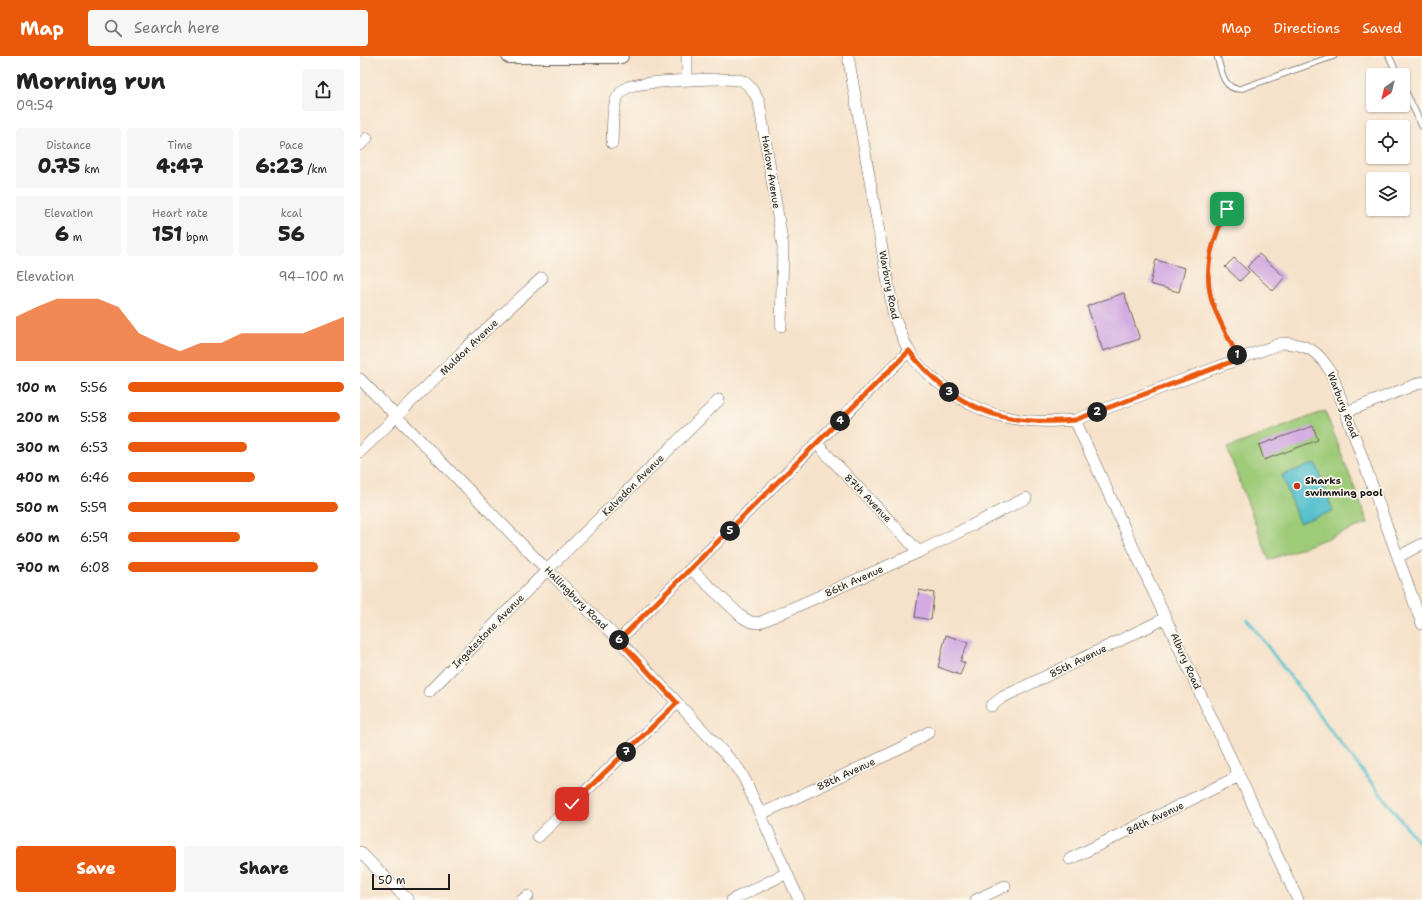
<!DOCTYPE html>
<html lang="en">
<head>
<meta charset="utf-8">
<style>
  :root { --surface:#fff; --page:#f6f6f6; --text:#222; --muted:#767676; --accent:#ea580c }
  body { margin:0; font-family:"Shantell Sans",sans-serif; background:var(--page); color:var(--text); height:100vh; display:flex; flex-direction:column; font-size:15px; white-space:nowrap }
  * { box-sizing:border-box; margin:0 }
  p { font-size:13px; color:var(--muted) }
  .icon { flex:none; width:22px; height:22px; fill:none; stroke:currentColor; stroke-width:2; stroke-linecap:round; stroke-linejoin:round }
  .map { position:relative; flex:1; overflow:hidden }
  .panel { display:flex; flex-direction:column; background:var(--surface); width:360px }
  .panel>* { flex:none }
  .needle { width:26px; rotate:214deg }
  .tools { position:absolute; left:1006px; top:12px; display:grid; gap:8px }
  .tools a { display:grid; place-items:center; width:44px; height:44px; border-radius:4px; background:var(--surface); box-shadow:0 1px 3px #0004; font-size:20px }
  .scale { position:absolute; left:12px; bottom:10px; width:78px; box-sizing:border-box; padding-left:4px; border:2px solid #1c1c1c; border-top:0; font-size:11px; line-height:14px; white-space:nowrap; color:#1c1c1c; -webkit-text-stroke:3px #fbf7ec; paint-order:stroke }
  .pin { position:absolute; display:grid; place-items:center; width:34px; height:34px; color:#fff; margin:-17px; border-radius:8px; box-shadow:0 2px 6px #0006 }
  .km { position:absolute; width:20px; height:20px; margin:-10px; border-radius:50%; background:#222; color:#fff; font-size:11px; line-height:20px; text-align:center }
  .round { display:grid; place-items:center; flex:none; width:42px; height:42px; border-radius:4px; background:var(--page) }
  .headline { display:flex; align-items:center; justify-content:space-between; height:68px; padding:0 16px }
  h1 { font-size:22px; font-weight:800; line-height:30px }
  .metrics { display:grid; grid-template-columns:repeat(3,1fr); gap:6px; height:68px; padding:4px 16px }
  .metrics div { display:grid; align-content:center; border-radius:4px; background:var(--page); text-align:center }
  .metrics b { font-size:20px; font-weight:800 }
  .metrics small { font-size:11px; font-weight:400 }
  .metrics p { font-size:11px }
  .chart { height:112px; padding:8px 16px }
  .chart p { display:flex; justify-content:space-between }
  .chart svg { width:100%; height:72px; margin-top:4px; fill:var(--accent); opacity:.7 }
  .action { display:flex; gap:8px; margin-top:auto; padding:8px 16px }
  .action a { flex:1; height:46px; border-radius:4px; background:var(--accent); color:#fff; font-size:16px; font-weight:800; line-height:46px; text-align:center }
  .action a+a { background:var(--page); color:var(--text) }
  ul { padding:0 16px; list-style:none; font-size:13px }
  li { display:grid; grid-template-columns:64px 48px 1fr; align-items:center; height:30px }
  li i { height:10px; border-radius:5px; background:var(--accent) }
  header { display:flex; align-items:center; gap:24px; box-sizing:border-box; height:56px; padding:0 20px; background:var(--accent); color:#fff }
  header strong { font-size:19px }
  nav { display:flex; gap:22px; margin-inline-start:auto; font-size:14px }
  .search { width:280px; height:36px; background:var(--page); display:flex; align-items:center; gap:10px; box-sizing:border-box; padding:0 14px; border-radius:4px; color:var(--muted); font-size:15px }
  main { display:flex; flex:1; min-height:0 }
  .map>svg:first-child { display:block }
  .green { fill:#9ecb78; stroke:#5d744a }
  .water { fill:#54c0ce; stroke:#386e75 }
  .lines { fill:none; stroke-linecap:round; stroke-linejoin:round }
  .stream { stroke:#54c0ce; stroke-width:3 }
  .building { fill:#d3aae1 }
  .service-casing { stroke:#686159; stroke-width:7 }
  .minor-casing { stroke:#686159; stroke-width:12 }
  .tertiary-casing { stroke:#686159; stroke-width:16 }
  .service { stroke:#fff; stroke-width:5.5 }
  .minor { stroke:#fff; stroke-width:11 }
  .tertiary { stroke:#fff; stroke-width:14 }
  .route-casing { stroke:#fff; stroke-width:8 }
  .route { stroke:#ea580c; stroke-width:5 }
  .poi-dot { fill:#c8321e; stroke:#fbf7ec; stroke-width:1.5 }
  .labels { text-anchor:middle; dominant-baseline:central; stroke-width:3.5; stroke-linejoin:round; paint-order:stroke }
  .street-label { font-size:10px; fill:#1c1c1c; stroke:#fbf7ec }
  .poi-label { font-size:10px; font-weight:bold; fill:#1c1c1c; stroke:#fbf7ec; text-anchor:start }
</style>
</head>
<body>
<header>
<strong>Map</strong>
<div class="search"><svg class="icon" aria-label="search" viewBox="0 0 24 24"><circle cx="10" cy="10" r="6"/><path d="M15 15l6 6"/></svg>Search here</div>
<nav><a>Map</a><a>Directions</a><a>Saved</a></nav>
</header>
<main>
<section class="panel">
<div class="headline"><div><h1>Morning run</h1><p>09:54</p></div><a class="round"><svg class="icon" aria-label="share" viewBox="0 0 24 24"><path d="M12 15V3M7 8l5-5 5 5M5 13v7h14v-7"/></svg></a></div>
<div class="metrics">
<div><p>Distance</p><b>0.75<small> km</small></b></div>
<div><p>Time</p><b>4:47</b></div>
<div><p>Pace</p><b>6:23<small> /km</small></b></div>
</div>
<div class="metrics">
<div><p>Elevation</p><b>6<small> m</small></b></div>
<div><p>Heart rate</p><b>151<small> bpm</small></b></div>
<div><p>kcal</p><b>56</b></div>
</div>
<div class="chart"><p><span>Elevation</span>94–100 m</p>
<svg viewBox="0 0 160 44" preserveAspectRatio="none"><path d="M0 44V17L10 11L20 6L30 6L40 6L50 11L60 27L70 33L80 38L90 33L100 33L110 27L120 27L130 27L140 27L150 22L160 17V44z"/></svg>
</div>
<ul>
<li><b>100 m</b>5:56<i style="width:100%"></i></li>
<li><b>200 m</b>5:58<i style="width:98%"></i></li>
<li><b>300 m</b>6:53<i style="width:55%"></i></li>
<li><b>400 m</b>6:46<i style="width:59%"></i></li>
<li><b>500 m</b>5:59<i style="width:97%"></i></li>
<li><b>600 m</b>6:59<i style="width:52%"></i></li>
<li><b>700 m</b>6:08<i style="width:88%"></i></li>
</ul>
<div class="action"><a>Save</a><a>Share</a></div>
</section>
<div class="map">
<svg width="1062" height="844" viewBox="0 0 1062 844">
  <rect width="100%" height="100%" fill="#fbf7ec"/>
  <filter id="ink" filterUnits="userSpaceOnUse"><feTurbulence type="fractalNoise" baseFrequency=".025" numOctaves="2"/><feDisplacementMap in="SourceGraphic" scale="8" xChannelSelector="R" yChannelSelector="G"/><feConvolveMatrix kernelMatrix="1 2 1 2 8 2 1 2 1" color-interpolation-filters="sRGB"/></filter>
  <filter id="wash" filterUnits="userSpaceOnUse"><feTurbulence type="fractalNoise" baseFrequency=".012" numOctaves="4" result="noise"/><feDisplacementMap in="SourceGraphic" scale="16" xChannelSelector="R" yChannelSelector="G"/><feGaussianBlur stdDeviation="0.9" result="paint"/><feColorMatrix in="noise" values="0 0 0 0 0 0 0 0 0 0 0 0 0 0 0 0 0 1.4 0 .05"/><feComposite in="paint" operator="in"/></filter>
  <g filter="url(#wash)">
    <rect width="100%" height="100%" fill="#f6e2ca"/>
    <path class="green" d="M965,355L1008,467L909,504L867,392Z"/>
    <path class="water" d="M956,407L973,455L939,467L922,419Z"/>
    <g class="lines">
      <path class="stream" d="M887,563L975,680L1062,791"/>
    </g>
    <g id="blocks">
      <path class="building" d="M899,198L925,221L913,235L887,211Z
        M874,202L889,216L880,225L865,211Z
        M796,204L825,212L819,236L790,228Z
        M764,237L780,283L743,295L727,250Z
        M953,370L958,384L904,404L899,389Z
        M559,534L574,537L571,564L555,561Z
        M586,579L608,587L600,605L605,607L600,619L578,611Z"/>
    </g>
  </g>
  <g filter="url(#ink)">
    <use href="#blocks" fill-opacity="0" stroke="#686159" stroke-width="1"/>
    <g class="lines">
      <g class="service-casing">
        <path id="service" d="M857,0C861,13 863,34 880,33L974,0
          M1029,0L1038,19
          M1043,30L1062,70
          M867,153C854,181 843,210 851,242C855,259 871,286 879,303"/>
      </g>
      <g class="minor-casing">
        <path id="minor" d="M488,0L534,261C539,272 543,284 549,295C556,308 568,319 580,328C621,362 663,369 715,364L922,287C949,288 959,296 972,318L1062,568
          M327,24V0
          M252,87C253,75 251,48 259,39C261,36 264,33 268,31C279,26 372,20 383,25C391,30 395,38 399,46L423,191L421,270
          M0,89L7,82
          M0,323L187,514L259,584L378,712L385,724L439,844
          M986,356L1062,326
          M715,364L838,633L938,844
          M457,388L559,496
          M0,396L108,290L182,222
          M1038,501L1062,488
          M331,513L382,561L391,566L399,567L559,496L666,442
          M259,584L549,295
          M69,636L187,514L359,344
          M631,650L643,641L806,562
          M401,758L546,690L569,676
          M178,781L317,647
          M0,796L48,844
          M710,803L879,720
          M162,844L168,840
          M372,844L427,817
          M616,844L645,830"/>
      </g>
      <g class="tertiary-casing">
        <path id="tertiary" d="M149,0H261"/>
      </g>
      <use href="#service" class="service"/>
      <use href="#minor" class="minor"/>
      <use href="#tertiary" class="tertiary"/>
    </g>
  </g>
  <g class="lines" filter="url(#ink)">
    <g class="route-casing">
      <path id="route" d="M212,748L317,647L259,584L549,295C594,353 643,371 715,364L879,303C871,286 855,259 851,242C843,210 854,181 867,153"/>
    </g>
    <use href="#route" class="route"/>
  </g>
  <circle class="poi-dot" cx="937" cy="430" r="4"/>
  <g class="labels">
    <g class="street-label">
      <text transform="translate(411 116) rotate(81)">Harlow Avenue</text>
      <text transform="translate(529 229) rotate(79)">Warbury Road</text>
      <text transform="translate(109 291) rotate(-44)">Maldon Avenue</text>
      <text transform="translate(983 349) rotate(69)">Warbury Road</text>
      <text transform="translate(273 429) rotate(-45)">Kelvedon Avenue</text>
      <text transform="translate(508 442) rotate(46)">87th Avenue</text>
      <text transform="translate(494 525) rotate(-24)">86th Avenue</text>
      <text transform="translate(216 542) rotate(45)">Hallingbury Road</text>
      <text transform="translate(128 575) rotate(-46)">Ingatestone Avenue</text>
      <text transform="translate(718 605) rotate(-26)">85th Avenue</text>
      <text transform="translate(826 605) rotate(66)">Albury Road</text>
      <text transform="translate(486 718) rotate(-25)">88th Avenue</text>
      <text transform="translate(795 762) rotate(-26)">84th Avenue</text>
    </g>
    <g class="poi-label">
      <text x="945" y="424">Sharks<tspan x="945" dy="12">swimming pool</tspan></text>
    </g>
  </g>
</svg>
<div class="tools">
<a><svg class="needle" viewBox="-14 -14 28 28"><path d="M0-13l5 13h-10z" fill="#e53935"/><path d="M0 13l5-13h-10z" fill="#767676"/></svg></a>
<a><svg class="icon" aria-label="locate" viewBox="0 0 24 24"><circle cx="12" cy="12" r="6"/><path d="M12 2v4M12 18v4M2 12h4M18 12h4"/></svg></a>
<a><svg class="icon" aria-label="layers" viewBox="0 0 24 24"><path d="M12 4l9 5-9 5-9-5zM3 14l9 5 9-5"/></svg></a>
</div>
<div class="scale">50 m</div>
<div class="pin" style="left:867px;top:153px;background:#1e9e55"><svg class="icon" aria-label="arrive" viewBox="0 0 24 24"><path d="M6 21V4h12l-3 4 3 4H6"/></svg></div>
<div class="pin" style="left:212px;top:748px;background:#d93025"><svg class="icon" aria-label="check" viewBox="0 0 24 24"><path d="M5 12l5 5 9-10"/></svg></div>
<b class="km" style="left:877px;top:299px">1</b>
<b class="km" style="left:737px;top:356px">2</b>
<b class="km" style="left:589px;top:336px">3</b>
<b class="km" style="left:480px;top:365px">4</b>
<b class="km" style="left:370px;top:475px">5</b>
<b class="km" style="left:259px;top:584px">6</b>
<b class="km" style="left:266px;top:696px">7</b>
</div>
</main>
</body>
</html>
